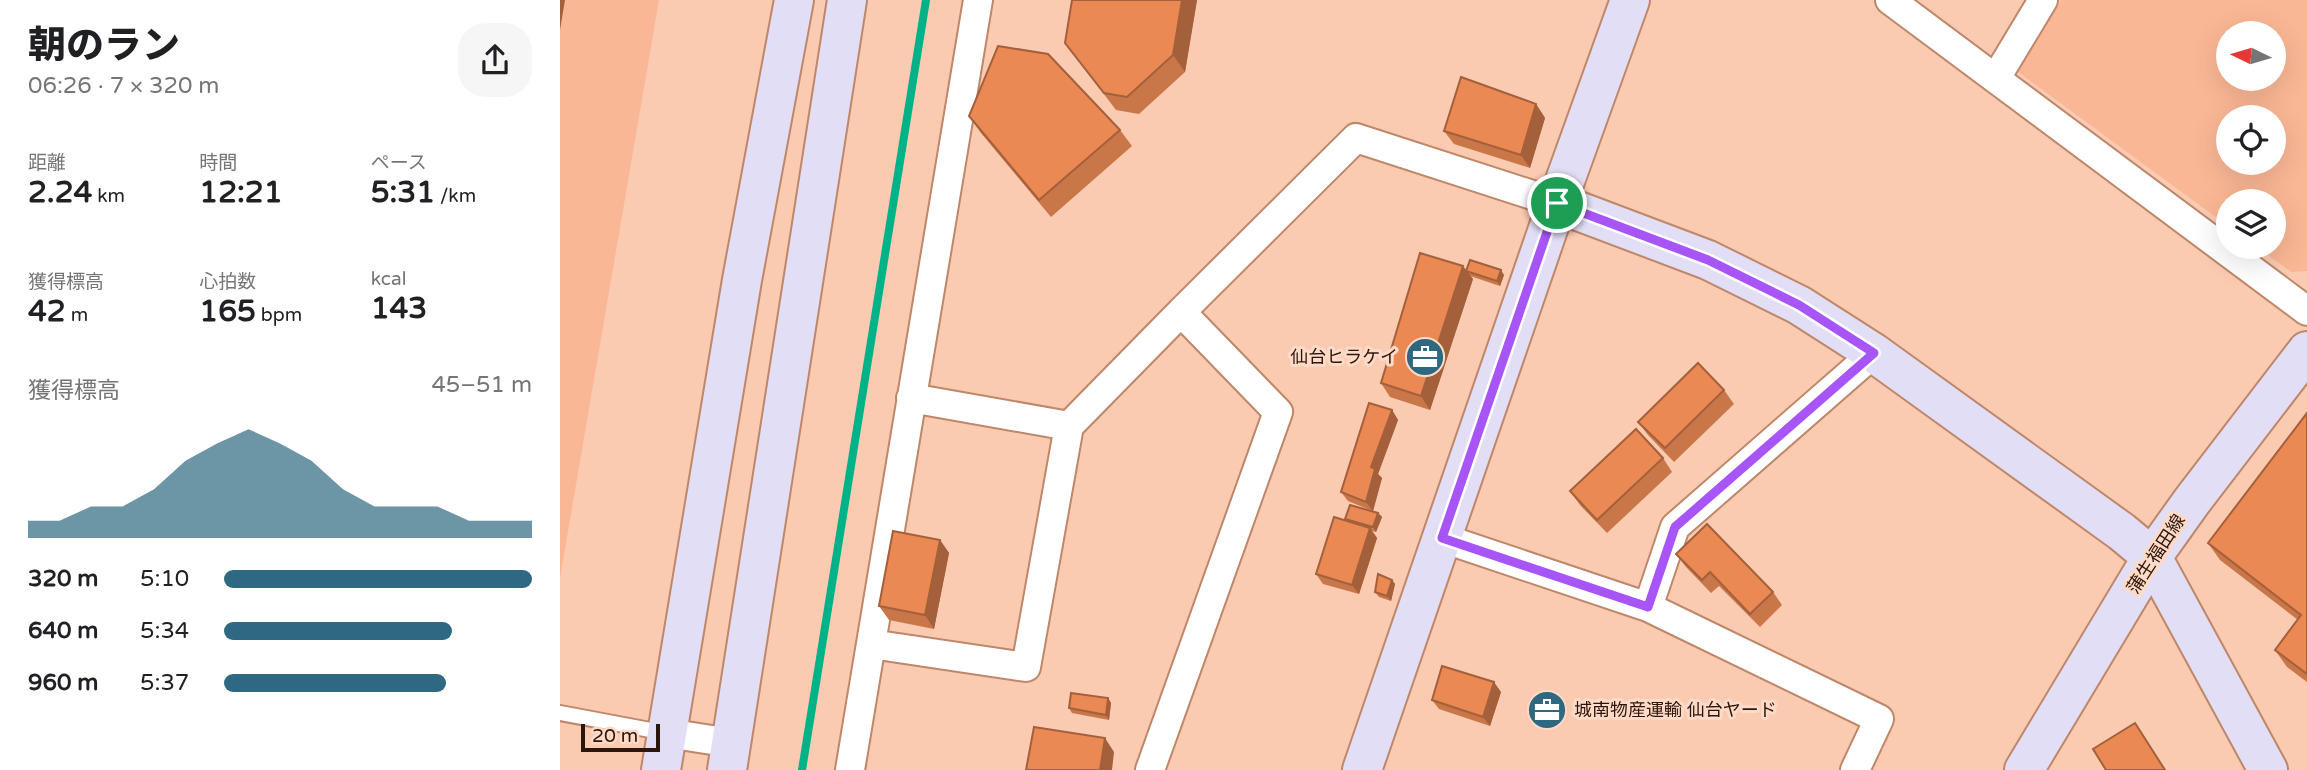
<!DOCTYPE html>
<html lang="ja">
<head>
<meta charset="utf-8">
<style>
  :root { --surface:#fff; --page:#f6f6f6; --text:#202124; --muted:#757577; --accent:#2e6981 }
  body { margin:0; font-family:"Varela Round","Noto Sans JP",sans-serif; background:var(--page); color:var(--text); height:100vh; display:flex; flex-direction:column; font-size:26px; white-space:nowrap }
  * { box-sizing:border-box; margin:0 }
  p { font-size:23px; color:var(--muted) }
  .icon { flex:none; width:38px; height:38px; fill:none; stroke:currentColor; stroke-width:2; stroke-linecap:round; stroke-linejoin:round }
  .map { position:relative; flex:1; overflow:hidden }
  .side { display:flex; flex-direction:column; background:var(--surface); width:560px }
  .side>* { flex:none }
  .needle { width:46px; rotate:275deg }
  .buttons { position:absolute; left:1656px; top:21px; display:grid; gap:14px }
  .buttons a { display:grid; place-items:center; width:70px; height:70px; border-radius:50%; background:var(--surface); box-shadow:0 7px 28px #0002; font-size:35px }
  .scale { position:absolute; left:21px; bottom:18px; width:79px; box-sizing:border-box; padding-left:7px; border:4px solid #2b160b; border-top:0; font-size:19px; line-height:24px; white-space:nowrap; color:#2b160b; -webkit-text-stroke:5px #ffdac7; paint-order:stroke }
  .pin { position:absolute; display:grid; place-items:center; width:60px; height:60px; color:#fff; margin:-30px; border:4px solid #fff; border-radius:50%; box-shadow:0 2px 7px #0007 }
  .round { display:grid; place-items:center; flex:none; width:74px; height:74px; border-radius:28px; background:var(--page) }
  .head { display:flex; align-items:center; justify-content:space-between; height:119px; padding:0 28px }
  h1 { font-size:38px; font-weight:800; line-height:52px }
  .stats { display:grid; grid-template-columns:repeat(3,1fr); gap:10px; height:119px; padding:7px 28px }
  .stats div { display:grid; align-content:center }
  .stats b { font-size:30px; font-weight:800 }
  .stats small { font-size:19px; font-weight:400 }
  .stats p { font-size:19px }
  .chart { height:196px; padding:14px 28px }
  .chart p { display:flex; justify-content:space-between }
  .chart svg { width:100%; height:126px; margin-top:7px; fill:var(--accent); opacity:.7 }
  ul { padding:0 28px; list-style:none; font-size:23px }
  li { display:grid; grid-template-columns:112px 84px 1fr; align-items:center; height:52px }
  li i { height:18px; border-radius:9px; background:var(--accent) }
  main { display:flex; flex:1; min-height:0 }
  .map>svg:first-child { display:block }
  .built { fill:#fab795; fill-rule:evenodd }
  .lines { fill:none; stroke-linecap:round; stroke-linejoin:round }
  .stream { stroke:#00b287; stroke-width:8 }
  .lane-casing { stroke:#bf876a; stroke-width:18 }
  .street-casing { stroke:#bf876a; stroke-width:32 }
  .secondary-casing { stroke:#bf876a; stroke-width:42 }
  .lane { stroke:#fff; stroke-width:14 }
  .street { stroke:#fff; stroke-width:28 }
  .secondary { stroke:#e1def6; stroke-width:38 }
  .wall { fill:#c97648 }
  .shaded-wall { fill:#a4603b }
  .building { fill:#ea8954; stroke:#a4603b; stroke-width:2 }
  .route-casing { stroke:#fff; stroke-width:14 }
  .route { stroke:#a855f7; stroke-width:9 }
  .labels { text-anchor:middle; dominant-baseline:central; stroke-width:6; stroke-linejoin:round; paint-order:stroke }
  .poi-label { font-size:18px; fill:#2b160b; stroke:#ffdac7; text-anchor:end }
  .street-label { font-size:18px; fill:#2b160b; stroke:#ffdac7 }
</style>
</head>
<body>
<main>
<section class="side">
<div class="head"><div><h1>朝のラン</h1><p>06:26 · 7 × 320 m</p></div><a class="round"><svg class="icon" aria-label="share" viewBox="0 0 24 24"><path d="M12 15V3M7 8l5-5 5 5M5 13v7h14v-7"/></svg></a></div>
<div class="stats">
<div><p>距離</p><b>2.24<small> km</small></b></div>
<div><p>時間</p><b>12:21</b></div>
<div><p>ペース</p><b>5:31<small> /km</small></b></div>
</div>
<div class="stats">
<div><p>獲得標高</p><b>42<small> m</small></b></div>
<div><p>心拍数</p><b>165<small> bpm</small></b></div>
<div><p>kcal</p><b>143</b></div>
</div>
<div class="chart"><p><span>獲得標高</span>45–51 m</p>
<svg viewBox="0 0 160 44" preserveAspectRatio="none"><path d="M0 44V38L10 38L20 33L30 33L40 27L50 17L60 11L70 6L80 11L90 17L100 27L110 33L120 33L130 33L140 38L150 38L160 38V44z"/></svg>
</div>
<ul>
<li><b>320 m</b>5:10<i style="width:100%"></i></li>
<li><b>640 m</b>5:34<i style="width:74%"></i></li>
<li><b>960 m</b>5:37<i style="width:72%"></i></li>
</ul>
</section>
<div class="map">
<svg width="1747" height="770" viewBox="0 0 1747 770">
  <rect width="100%" height="100%" fill="#facab1"/>
  <path class="built" d="M0,0H99L0,578Z
    M1501,0H1747V271L1731,272L1697,247H1713V201H1668V226L1458,72ZM1668,33H1713V79H1668ZM1668,117H1713V163H1668Z"/>
  <g class="lines">
    <path class="stream" d="M242,770L366,0"/>
    <g class="lane-casing">
      <path id="lane" d="M0,713L106,733"/>
    </g>
    <g class="street-casing">
      <path id="street" d="M1330,0L1747,311
        M1436,78L1483,0
        M351,398L509,426
        M882,538L1088,607L1319,719L1295,770
        M1088,607L1115,527L1314,353
        M311,644L466,667L509,426L621,312
        M107,733L171,743
        M290,770L418,0
        M590,770L718,412L621,312L796,138L997,203"/>
    </g>
    <g class="secondary-casing">
      <path id="secondary" d="M997,203L1070,0
        M101,770L182,280L234,0
        M167,770L287,0
        M802,770L997,203L1148,260L1239,305L1314,353L1562,532L1592,557L1708,770
        M1464,770L1592,557L1632,501L1747,351"/>
    </g>
    <use href="#lane" class="lane"/>
    <use href="#street" class="street"/>
    <use href="#secondary" class="secondary"/>
  </g>
  <path class="wall" d="M637,0L625,72L579,114L556,110L505,43Z
    M976,104L985,118L970,168L894,144L884,131Z
    M409,116L560,130L572,146L491,217L421,133Z
    M906,270L944,275L940,286L910,276L913,279L870,410L830,397L821,383Z
    M1164,390L1174,404L1114,462L1088,435L1078,422Z
    M832,410L838,420L818,474L822,478L813,511L818,513L822,517L816,532L812,531L817,538L799,594L763,584L756,574L786,521L785,519L810,510L788,501L781,492Z
    M1747,413V682L1727,667L1715,650L1738,620L1660,560L1648,543Z
    M1103,458L1112,472L1047,533L1020,505L1010,491Z
    M380,540L389,553L374,629L329,620L319,606Z
    M1116,554L1213,592L1222,605L1200,627L1159,586L1151,593L1126,567Z
    M832,580L835,584L831,601L819,597L815,592Z
    M941,692L930,726L879,709L872,700Z
    M548,698L551,703L549,720L512,713L509,708Z"/>
  <path class="shaded-wall" d="M0,0H5L0,30Z
    M622,0H637L625,72L613,55Z
    M976,104L985,118L970,168L961,155Z
    M903,266L913,279L870,410L861,396Z
    M941,270L944,275L940,286L937,281Z
    M832,410L838,420L818,474L822,478L813,511L806,502L811,467Z
    M818,513L822,517L816,532L813,527Z
    M810,528L817,538L799,594L792,585Z
    M380,540L389,553L374,629L365,615Z
    M832,580L835,584L831,601L827,596Z
    M934,682L941,692L930,726L923,717Z
    M548,698L551,703L549,720L546,715Z
    M545,738L554,752L552,770H540Z"/>
  <path class="building" d="M512,0H622L613,55L567,97L544,93L505,43Z
    M438,46L488,54L560,130L479,200L409,116Z
    M901,77L976,104L961,155L884,131Z
    M860,253L903,266L861,396L821,383Z
    M910,260L941,270L937,281L906,271Z
    M1138,363L1164,390L1105,448L1078,422Z
    M809,403L832,410L811,467L815,469L806,502L781,492Z
    M1747,413V674L1715,650L1741,615L1648,543Z
    M1076,429L1103,458L1037,520L1010,491Z
    M790,505L818,513L813,527L785,519Z
    M774,517L810,528L792,585L756,574Z
    M1147,524L1213,592L1190,614L1150,572L1142,580L1116,554Z
    M333,531L380,540L365,615L319,606Z
    M818,574L832,580L827,596L815,592Z
    M882,666L934,682L923,717L872,700Z
    M511,693L548,698L546,715L509,708Z
    M1575,723L1605,770H1546L1533,749Z
    M474,727L545,738L540,770H466Z"/>
  <g class="lines">
    <g class="route-casing">
      <path id="route" d="M997,203L1148,260L1239,305L1314,353L1115,527L1088,607L882,538Z"/>
    </g>
    <use href="#route" class="route"/>
  </g>
  <defs>
    <g id="office-disc" transform="scale(2.0125)"><circle r="9.5" fill="#2e6981" stroke="#ffdac7"/><path d="M-6-3h4V-5.5h4V-3h4V5H-6ZM-1-4.5V-3h2v-1.5ZM-6 0V1H6V0Z" fill="#fff"/></g>
  </defs>
  <g fill-rule="evenodd">
    <use href="#office-disc" x="865" y="357"/>
    <use href="#office-disc" x="987" y="710"/>
  </g>
  <g class="labels">
    <g class="poi-label">
      <text x="838" y="357">仙台ヒラケイ</text>
      <text x="1014" y="710" text-anchor="start">城南物産運輸 仙台ヤード</text>
    </g>
    <g class="street-label">
      <text transform="translate(1596 554) rotate(-57)">蒲生福田線</text>
    </g>
  </g>
</svg>
<div class="buttons">
<a><svg class="needle" viewBox="-14 -14 28 28"><path d="M0-13l5 13h-10z" fill="#e53935"/><path d="M0 13l5-13h-10z" fill="#757577"/></svg></a>
<a><svg class="icon" aria-label="locate" viewBox="0 0 24 24"><circle cx="12" cy="12" r="6"/><path d="M12 2v4M12 18v4M2 12h4M18 12h4"/></svg></a>
<a><svg class="icon" aria-label="layers" viewBox="0 0 24 24"><path d="M12 4l9 5-9 5-9-5zM3 14l9 5 9-5"/></svg></a>
</div>
<div class="scale">20 m</div>
<div class="pin" style="left:997px;top:203px;background:#1e9e55"><svg class="icon" aria-label="arrive" viewBox="0 0 24 24"><path d="M6 21V4h12l-3 4 3 4H6"/></svg></div>
</div>
</main>
</body>
</html>
